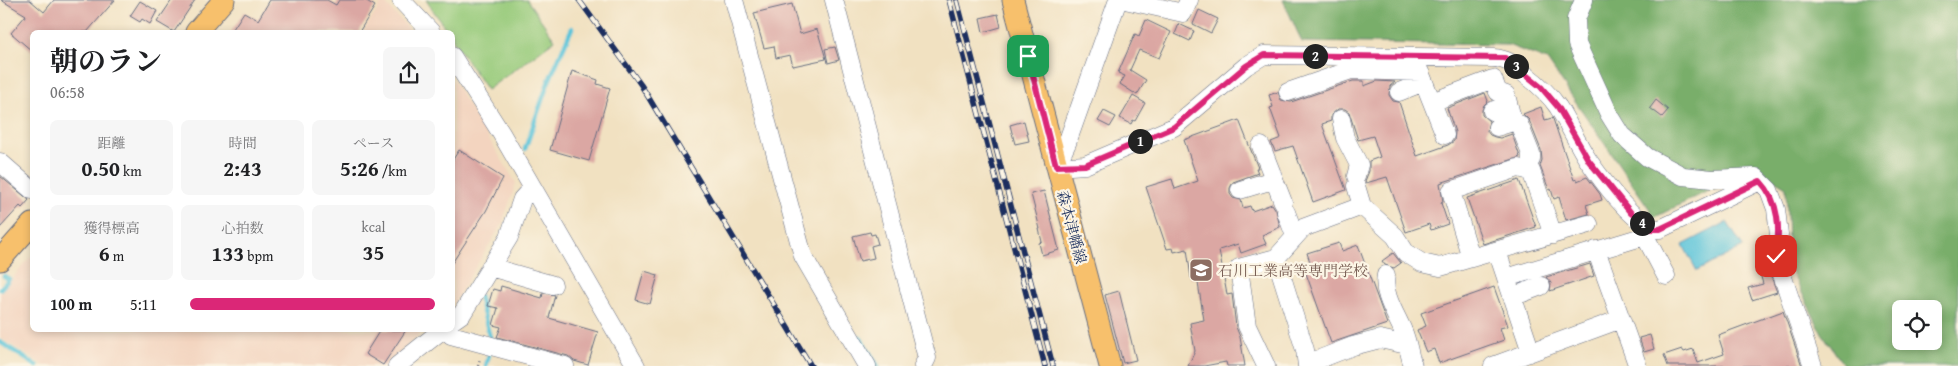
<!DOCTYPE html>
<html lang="ja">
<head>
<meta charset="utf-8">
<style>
  :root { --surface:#fff; --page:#f6f6f6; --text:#202124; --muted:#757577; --accent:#db2777 }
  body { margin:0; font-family:"Gentium Book Plus","Noto Serif JP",serif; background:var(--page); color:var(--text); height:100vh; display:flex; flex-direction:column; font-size:19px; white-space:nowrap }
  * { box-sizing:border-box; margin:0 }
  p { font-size:16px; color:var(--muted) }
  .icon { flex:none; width:28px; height:28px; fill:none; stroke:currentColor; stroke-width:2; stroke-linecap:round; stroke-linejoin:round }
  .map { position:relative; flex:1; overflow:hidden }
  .side { position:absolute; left:30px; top:30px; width:425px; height:302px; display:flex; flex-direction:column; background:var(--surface); border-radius:8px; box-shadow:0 2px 8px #0003 }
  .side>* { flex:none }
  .fabs { position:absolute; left:1892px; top:300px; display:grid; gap:10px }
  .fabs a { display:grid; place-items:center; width:50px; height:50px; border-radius:8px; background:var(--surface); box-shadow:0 2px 8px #0003; font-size:25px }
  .pin { position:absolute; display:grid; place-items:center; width:42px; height:42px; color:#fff; margin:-21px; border-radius:10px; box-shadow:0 2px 8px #0006 }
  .km { position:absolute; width:25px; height:25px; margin:-12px; border-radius:50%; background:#222; color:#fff; font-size:14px; line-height:25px; text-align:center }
  .round { display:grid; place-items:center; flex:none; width:52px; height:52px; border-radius:8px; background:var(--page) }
  .head { display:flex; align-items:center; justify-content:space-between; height:85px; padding:0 20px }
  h1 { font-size:28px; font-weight:700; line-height:38px }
  .figures { display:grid; grid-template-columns:repeat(3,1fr); gap:8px; height:85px; padding:5px 20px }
  .figures div { display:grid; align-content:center; border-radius:8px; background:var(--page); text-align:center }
  .figures b { font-size:21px; font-weight:700 }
  .figures small { font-size:14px; font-weight:400 }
  .figures p { font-size:14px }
  ul { padding:0 20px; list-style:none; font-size:16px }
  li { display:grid; grid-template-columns:80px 60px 1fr; align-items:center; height:38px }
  li i { height:12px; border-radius:6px; background:var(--accent) }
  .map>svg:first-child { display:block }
  .built { fill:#f3d4bf }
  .green { fill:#97ca7a; stroke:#597c6c }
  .forest { fill:#79ae6a; stroke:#4a6e64; fill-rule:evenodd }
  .water { fill:#5dc5da; stroke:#3c7a9c }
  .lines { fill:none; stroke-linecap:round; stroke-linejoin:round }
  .stream { stroke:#5dc5da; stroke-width:4.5 }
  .building { fill:#dba7a3 }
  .minor-casing { stroke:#666d81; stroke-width:19 }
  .major-casing { stroke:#666d81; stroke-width:23 }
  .path { stroke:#666d81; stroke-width:2.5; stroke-dasharray:1 4; stroke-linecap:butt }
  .minor { stroke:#fff; stroke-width:18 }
  .major { stroke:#f7c06c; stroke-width:21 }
  .rail-casing { stroke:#1b2f5e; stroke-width:5.5 }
  .rail { stroke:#fcf5e5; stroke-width:4; stroke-dasharray:11; stroke-linecap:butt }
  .route-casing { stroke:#fff; stroke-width:10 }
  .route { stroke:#db2777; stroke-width:6 }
  .labels { text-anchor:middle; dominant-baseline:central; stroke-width:4.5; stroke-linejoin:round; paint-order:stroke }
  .street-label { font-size:15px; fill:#1b2f5e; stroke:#fcf5e5 }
  .education-label { font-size:15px; fill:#785e54; stroke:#fcf5e5; text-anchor:start }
</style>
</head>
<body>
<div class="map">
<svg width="1958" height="366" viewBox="0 0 1958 366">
  <rect width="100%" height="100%" fill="#fcf5e5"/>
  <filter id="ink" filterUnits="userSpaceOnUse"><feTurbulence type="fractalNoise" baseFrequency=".02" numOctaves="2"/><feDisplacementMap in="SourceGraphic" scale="10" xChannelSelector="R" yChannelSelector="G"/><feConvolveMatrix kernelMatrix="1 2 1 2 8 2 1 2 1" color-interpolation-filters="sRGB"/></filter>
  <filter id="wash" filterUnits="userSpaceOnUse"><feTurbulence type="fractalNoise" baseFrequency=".0096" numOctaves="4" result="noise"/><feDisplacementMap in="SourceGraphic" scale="20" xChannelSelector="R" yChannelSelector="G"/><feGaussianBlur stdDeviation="1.12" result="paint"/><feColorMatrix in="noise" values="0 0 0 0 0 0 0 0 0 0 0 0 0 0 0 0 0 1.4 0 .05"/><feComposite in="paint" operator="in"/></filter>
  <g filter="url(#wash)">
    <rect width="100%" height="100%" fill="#f1e1c1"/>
    <path class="built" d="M383,1L412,32H363Z
      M453,80L516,183L502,224L453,304Z
      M32,255V330H424L384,366H45L0,338V293Z"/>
    <path class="green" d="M426,0H527L555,40L487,90L453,40L452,32H448Z"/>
    <path class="forest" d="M1283,0H1958V366H1844L1822,333L1789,267L1786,187L1755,168L1655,217L1547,60L1508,45L1302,42ZM1901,309H1934V341H1901Z"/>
    <path class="water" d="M1727,222L1743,247L1697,271L1683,245Z"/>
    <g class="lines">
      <path class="stream" d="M525,149L548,83L572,28
        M0,289L9,279L4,276
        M479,296L491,341
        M860,337L878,366
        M0,342L37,366
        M486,366L489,355"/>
    </g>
    <g id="blocks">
      <path class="building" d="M1,0H30L44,12L54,0H115L87,32H32V51L11,33L26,15Z
        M172,0H195L174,32L157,22Z
        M270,0H327L336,5L339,0H365L375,6L359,32H231L244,12L258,20Z
        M140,1L157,11L150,24L142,19L140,22L130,16Z
        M792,4L800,34L817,29L826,59L793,66L790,55L776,58L774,46L764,48L754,13Z
        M1199,10L1218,19L1211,33L1193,24Z
        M998,14L1001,27L983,32L980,18Z
        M1146,20L1171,32L1159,58L1139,50L1130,70L1146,80L1137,95L1120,84L1125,76L1118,73L1135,34L1139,36Z
        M1179,24L1194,31L1190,41L1175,34Z
        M835,47L839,60L828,63L825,49Z
        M572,71L598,80L597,84L610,88L589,161L550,150Z
        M1353,81H1364V86L1377,81L1395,82L1390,86L1389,95L1393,101L1399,102L1417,156L1448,145L1454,141L1455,132L1447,108L1485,93L1488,101L1484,105L1482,110V115L1489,121L1487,131L1490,135L1495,137L1500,138L1512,134L1520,157L1440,183L1443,202L1441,203L1448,224L1431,230L1429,224L1406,232L1387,177L1366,183L1365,181L1369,171V161L1380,157L1373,136L1358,140L1349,112L1345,109H1338L1331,115V121L1322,124L1346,190L1313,202L1293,146L1275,151L1271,142L1281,138L1270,108L1273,107L1269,95L1278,92L1281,100L1291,102Z
        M1133,96L1145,103L1135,121L1133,120L1131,124L1120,118Z
        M1656,100L1668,110L1662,117L1650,108Z
        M1541,107L1545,120L1552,118L1553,119L1574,180L1577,179V181L1587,177L1600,194L1602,200L1586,205L1589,214L1566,220L1559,197L1554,199L1551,189L1549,190L1540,166L1542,160L1541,150L1529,120L1523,114Z
        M1104,111L1116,117L1110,127L1098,121Z
        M1239,120L1258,168H1256L1258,173L1233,182L1230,188V194L1233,198L1241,200L1243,208L1250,206L1252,211L1272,204L1276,210L1280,227L1262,235L1266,244L1241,253L1238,244L1219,250L1227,295L1232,294L1236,327L1240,337L1245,366H1227L1226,362L1204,366H1188L1195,351L1190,323L1204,320L1197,277L1191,278L1187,249L1174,252L1173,248L1167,249L1146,187L1172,179L1175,189L1198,181L1184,140Z
        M1024,121L1029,141L1015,144L1010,125Z
        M459,150L503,178L486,211L452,263V161Z
        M0,176L29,200L22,208L20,206L0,228Z
        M1519,180L1536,227L1483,244L1467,198Z
        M1044,191L1059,250L1042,255L1039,243L1042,242L1039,229H1040L1031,194Z
        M870,232L871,235L875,234L878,244L871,246L874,258L860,261L853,236Z
        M1339,243L1342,251L1358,245L1387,324L1331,343L1303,265L1310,262L1307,253Z
        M1393,253L1401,263L1394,268L1385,265L1382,261Z
        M1763,256L1777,292L1752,300L1748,288L1763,284L1756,259Z
        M1590,264L1594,276L1550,291L1551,283L1546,277Z
        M644,271L658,275L650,304L636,300Z
        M501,286L542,298L543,293L555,295L549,318L598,332L588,365L574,361L568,356L497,337L501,327L493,325L498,308L488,306L493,289L500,291Z
        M1494,287L1508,326L1500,328L1504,340L1439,363L1434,349L1426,352L1417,330L1426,326L1421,313Z
        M1119,291L1136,360L1123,363L1105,295Z
        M1783,311L1802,366H1668L1664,355L1682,349L1684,352L1693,349L1698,363L1724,354L1718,335Z
        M380,330H406L383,365L365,354Z
        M1650,335L1654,349L1644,352L1639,338Z"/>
    </g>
  </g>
  <g filter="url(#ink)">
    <use href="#blocks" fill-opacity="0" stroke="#666d81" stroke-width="1"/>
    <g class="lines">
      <g class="minor-casing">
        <path id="minor" d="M401,0L431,32
          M734,0L803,256L867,366
          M834,0L927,358L923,366
          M1118,0L1067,143L1056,167L1085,165L1174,127L1246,66L1264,55L1493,58C1509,59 1514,65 1526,75C1538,84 1549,94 1558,107C1569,124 1577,143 1588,160C1604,183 1628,216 1652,229H1660L1760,181
          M1125,0L1183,13L1189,0
          M1584,0L1576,19L1577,44L1609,114L1622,135L1647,157L1683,176L1712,179L1756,177L1769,190L1776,209L1779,235L1776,257L1813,366
          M452,56L501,133L636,366
          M1288,92L1351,70L1420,72L1445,135
          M1399,92L1424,82
          M1432,102L1493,79L1498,92L1506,95L1513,122L1519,124L1531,154V160
          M1492,111L1508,105
          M1341,119L1345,138L1359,165L1356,176
          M1497,127L1513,122
          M1261,146L1283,202
          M0,162L32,190
          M1356,186L1362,206
          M1240,190L1273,180
          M1286,212L1295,236
          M1596,250L1621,319
          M1497,251L1531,352
          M1276,258L1303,228L1362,206L1395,236L1406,253L1422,263L1440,267L1589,224
          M1471,258L1451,191L1518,168L1531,171L1553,235
          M490,267L553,285
          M1386,275C1382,294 1396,314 1403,331C1408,342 1409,355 1413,366
          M1506,278L1645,236L1666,276
          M1512,297L1541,286
          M452,321L462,314L509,237L522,199L532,188
          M446,330L451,335L565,366
          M1307,364L1353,346L1380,339L1407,345
          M397,366L442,330
          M1266,366L1247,326L1239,268L1276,258L1305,350L1307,366
          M1493,366L1621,319L1637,364"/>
      </g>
      <g class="major-casing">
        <path id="major" d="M1013,0L1110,366
          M196,32L224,0
          M0,260L32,224"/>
      </g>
      <path class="path" d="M478,366L480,358"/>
      <use href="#minor" class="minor"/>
      <use href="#major" class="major"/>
      <g class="rail-casing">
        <path id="rail" d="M579,0L641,85L811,366
          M949,0L1045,366
          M957,0L1053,366"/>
      </g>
      <use href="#rail" class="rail"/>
    </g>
  </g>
  <g class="lines" filter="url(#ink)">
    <g class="route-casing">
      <path id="route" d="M1028,56L1056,166L1085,165L1174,127L1246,66L1264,55L1505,58L1541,87L1558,107L1589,161L1631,213L1652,229H1660L1760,181C1780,202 1780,230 1776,256"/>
    </g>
    <use href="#route" class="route"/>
  </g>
  <defs>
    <g id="school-square" transform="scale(1.25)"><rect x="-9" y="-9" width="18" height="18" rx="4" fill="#8d6e63" stroke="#fcf5e5"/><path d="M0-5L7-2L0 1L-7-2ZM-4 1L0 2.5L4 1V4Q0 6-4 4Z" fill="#fff"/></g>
  </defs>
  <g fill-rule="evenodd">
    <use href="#school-square" x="1201" y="270"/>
  </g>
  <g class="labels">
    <g class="street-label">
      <text transform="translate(1072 227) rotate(75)">森本津幡線</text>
    </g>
    <g class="education-label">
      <text x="1218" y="270">石川工業高等専門学校</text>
    </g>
  </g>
</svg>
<div class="fabs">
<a><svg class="icon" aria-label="locate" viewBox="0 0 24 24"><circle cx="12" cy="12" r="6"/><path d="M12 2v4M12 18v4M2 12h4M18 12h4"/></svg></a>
</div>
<div class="pin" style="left:1028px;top:56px;background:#1e9e55"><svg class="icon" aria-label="arrive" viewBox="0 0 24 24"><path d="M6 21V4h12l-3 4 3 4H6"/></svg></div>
<div class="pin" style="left:1776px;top:256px;background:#d93025"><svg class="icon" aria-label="check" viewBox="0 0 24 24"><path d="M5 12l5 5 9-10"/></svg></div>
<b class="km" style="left:1140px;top:141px">1</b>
<b class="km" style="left:1315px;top:56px">2</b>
<b class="km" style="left:1516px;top:66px">3</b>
<b class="km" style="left:1642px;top:223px">4</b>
<section class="side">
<div class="head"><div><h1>朝のラン</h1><p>06:58</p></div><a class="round"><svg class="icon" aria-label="share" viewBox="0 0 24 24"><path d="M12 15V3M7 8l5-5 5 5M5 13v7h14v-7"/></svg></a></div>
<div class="figures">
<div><p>距離</p><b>0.50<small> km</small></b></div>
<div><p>時間</p><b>2:43</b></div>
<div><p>ペース</p><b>5:26<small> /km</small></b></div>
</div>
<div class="figures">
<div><p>獲得標高</p><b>6<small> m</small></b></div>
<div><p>心拍数</p><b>133<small> bpm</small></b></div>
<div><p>kcal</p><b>35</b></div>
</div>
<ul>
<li><b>100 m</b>5:11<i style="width:100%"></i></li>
</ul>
</section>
</div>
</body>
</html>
